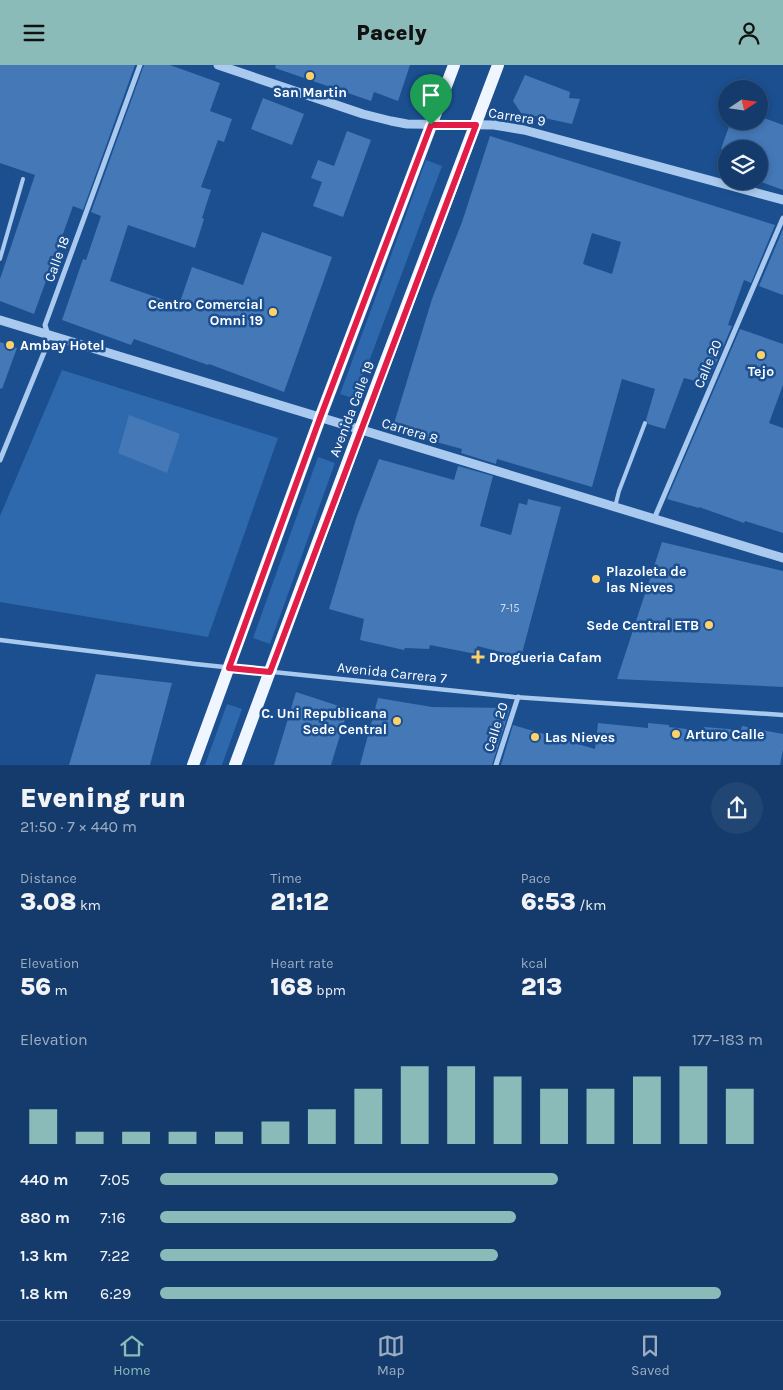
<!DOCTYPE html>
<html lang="en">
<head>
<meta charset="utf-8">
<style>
  :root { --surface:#143b6b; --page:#214673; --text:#f1f3f6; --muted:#9dadc1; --line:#33557e; --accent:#8bbbb9 }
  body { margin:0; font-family:Karla,sans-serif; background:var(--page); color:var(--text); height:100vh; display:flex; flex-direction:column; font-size:19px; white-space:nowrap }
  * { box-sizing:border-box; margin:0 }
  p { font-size:16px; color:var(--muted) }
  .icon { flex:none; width:28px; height:28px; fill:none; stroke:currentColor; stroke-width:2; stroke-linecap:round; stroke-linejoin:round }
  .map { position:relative; height:700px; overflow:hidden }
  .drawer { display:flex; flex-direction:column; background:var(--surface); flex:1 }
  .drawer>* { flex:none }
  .needle { width:32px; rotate:77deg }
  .tools { position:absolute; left:718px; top:15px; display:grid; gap:10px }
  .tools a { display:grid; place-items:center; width:50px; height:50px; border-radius:50%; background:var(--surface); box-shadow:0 2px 8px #0003,0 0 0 1px var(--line); font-size:25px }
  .pin { position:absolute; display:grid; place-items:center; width:42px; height:42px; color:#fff; margin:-51px -21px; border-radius:50% 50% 50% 0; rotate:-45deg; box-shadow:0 0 5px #0007 }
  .pin .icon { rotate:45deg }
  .round { display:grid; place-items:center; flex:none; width:52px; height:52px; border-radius:26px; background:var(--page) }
  .overview { display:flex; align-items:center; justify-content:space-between; height:85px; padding:0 20px }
  h1 { font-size:28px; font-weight:800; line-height:38px }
  .figures { display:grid; grid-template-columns:repeat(3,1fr); gap:8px; height:85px; padding:5px 20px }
  .figures div { display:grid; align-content:center }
  .figures b { font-size:25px; font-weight:800 }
  .figures small { font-size:14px; font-weight:400 }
  .figures p { font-size:14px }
  .chart { height:140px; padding:10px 20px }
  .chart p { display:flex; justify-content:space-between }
  .chart svg { width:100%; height:90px; margin-top:5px; stroke:var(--accent); stroke-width:6 }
  ul { padding:0 20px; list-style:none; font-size:16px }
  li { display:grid; grid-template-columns:80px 60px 1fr; align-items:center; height:38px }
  li i { height:12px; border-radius:6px; background:var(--accent) }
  header { display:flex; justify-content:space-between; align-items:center; height:65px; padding:0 20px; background:var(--accent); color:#111; font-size:22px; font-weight:800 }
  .dock { display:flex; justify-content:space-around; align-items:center; height:70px; border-top:1px solid var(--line); background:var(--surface); font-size:14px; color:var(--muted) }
  .dock a { display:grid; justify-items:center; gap:2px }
  .dock .current { color:var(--accent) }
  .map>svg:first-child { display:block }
  .green { fill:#2e69ad }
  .building { fill:#4478b7; fill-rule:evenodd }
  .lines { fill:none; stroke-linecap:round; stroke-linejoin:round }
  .service { stroke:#a9c9ee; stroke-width:4 }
  .pedestrian { stroke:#a9c9ee; stroke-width:4.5 }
  .minor { stroke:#a9c9ee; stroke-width:5 }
  .tertiary { stroke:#a9c9ee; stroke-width:9 }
  .primary { stroke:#f0f6ff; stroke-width:12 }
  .route-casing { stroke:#fff; stroke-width:10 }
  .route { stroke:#e11d48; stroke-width:6 }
  .poi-dot { fill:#ffd166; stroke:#1b4f8f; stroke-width:2 }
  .labels { text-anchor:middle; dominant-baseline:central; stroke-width:5; stroke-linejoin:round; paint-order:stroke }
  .number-label { font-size:11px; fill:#d0dded }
  .poi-label { font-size:14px; font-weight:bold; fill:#fff; stroke:#1b4f8f; text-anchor:start }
  .street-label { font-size:14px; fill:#fff; stroke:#1b4f8f }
</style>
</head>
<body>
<header><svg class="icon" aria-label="menu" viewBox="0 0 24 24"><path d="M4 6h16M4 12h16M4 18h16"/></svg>Pacely<svg class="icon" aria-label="person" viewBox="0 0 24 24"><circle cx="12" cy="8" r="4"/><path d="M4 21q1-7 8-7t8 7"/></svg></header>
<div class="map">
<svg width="783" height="700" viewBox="0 0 783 700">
  <rect width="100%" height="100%" fill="#1b4f8f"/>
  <path class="green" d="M426,95L442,101L355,334L340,329Z
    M62,305L278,373L208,572L0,537V451Z
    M318,392L335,398L270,579L253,573Z
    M227,639L242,644L222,700H205Z"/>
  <path class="building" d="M0,0H135L83,145L73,141L34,249L0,236V214L35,110L0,98Z
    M144,0H170L220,18L210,46L232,54L224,77L218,75L201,122L211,125L202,153L204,154L195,183L128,160L110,216L179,240L192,202L243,220L262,167L332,192L284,327L209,299L208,300L134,274L131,280L62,255L83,194L86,195L101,151L91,147Z
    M276,0H410L398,36L374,27L371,36L275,3Z
    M525,10L570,27L569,33L580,34L572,59L521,48L513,36Z
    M263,33L304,49L292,80L251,64Z
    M759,51L783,60V125L759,116V84H721L731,56H759Z
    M347,66L371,75L343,152L313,141L322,117L311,113L318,95L334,101Z
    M490,71L775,160L751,218L744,215L728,260L732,261L707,319L684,313L665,364L648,359L646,355L655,324L622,314L592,422L497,394L496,399L461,388L462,384L392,365L432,234L462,157ZM592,168L621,177L612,209L583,199Z
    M783,164V230L759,221Z
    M740,264L783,279V320L769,358L783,363V468L745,456L744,458L699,442V443L667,434Z
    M0,277L17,283L2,324L0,323Z
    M129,350L180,369L167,408L118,388Z
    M379,394L454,415L458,401L493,411L480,461L511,470L519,438L527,440L528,434L561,442L521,592L477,581L476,589L430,580L429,584L405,583L404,585L360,575L364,554L329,544L356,454Z
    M662,477L783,506V622L617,614Z
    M96,609L172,618L150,700H69Z
    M296,627L348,644L331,700H274Z
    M378,633L432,642L510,643L492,700H360Z
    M598,658L648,663V658L669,660V662L704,666V662L741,665L742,661L783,669V685L780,700H501L513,660L595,684Z"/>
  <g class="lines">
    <path class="service" d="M0,194L23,114
      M615,442L619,426L645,358"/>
    <path class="pedestrian" d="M0,575L195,599L514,632L783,650"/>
    <path class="minor" d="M0,395L45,285L48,270L45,260L140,0
      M654,454L783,153
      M496,700L518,632"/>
    <path class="tertiary" d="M218,0L363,49L391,56L407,59L494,60L524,65L783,135
      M0,255L783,493"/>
    <path class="primary" d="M193,700L320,353L454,0
      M235,700L363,356L498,0"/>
  </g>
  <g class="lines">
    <g class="route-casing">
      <path id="route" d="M431,60H476L270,607L229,603L320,353Z"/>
    </g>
    <use href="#route" class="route"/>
  </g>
  <g class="poi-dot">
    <circle cx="310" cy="11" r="5"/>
    <circle cx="273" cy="247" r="5"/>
    <circle cx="10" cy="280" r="5"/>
    <circle cx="761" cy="290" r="5"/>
    <circle cx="596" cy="514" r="5"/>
    <circle cx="709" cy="560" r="5"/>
    <path d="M475.5 584.5h5v5h5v5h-5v5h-5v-5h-5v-5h5z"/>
    <circle cx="397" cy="656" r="5"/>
    <circle cx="676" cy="669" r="5"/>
    <circle cx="535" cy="672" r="5"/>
  </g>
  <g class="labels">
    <g class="number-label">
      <text x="510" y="543">7-15</text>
    </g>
    <g class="poi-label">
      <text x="310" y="27" text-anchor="middle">San Martin</text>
      <text x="263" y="239" text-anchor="end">Centro Comercial<tspan x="263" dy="16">Omni 19</tspan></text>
      <text x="20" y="280">Ambay Hotel</text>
      <text x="761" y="306" text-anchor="middle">Tejo</text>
      <text x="606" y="506">Plazoleta de<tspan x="606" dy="16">las Nieves</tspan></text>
      <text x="699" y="560" text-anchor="end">Sede Central ETB</text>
      <text x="489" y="592">Drogueria Cafam</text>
      <text x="387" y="648" text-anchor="end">C. Uni Republicana<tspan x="387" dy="16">Sede Central</tspan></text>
      <text x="686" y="669">Arturo Calle</text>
      <text x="545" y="672">Las Nieves</text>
    </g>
    <g class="street-label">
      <text transform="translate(517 52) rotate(9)">Carrera 9</text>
      <text transform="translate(57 194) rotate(-70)">Calle 18</text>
      <text transform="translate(708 299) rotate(-67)">Calle 20</text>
      <text transform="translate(352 344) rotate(-69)">Avenida Calle 19</text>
      <text transform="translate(410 366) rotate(17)">Carrera 8</text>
      <text transform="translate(392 608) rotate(6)">Avenida Carrera 7</text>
      <text transform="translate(496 662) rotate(-72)">Calle 20</text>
    </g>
  </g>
</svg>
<div class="tools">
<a><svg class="needle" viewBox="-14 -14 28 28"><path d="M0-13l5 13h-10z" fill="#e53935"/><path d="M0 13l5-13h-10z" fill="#9dadc1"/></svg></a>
<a><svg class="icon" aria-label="layers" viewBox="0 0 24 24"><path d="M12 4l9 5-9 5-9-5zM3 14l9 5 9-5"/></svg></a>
</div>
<div class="pin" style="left:431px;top:60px;background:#1e9e55"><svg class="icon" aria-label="arrive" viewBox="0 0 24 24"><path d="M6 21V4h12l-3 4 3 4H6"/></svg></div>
</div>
<section class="drawer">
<div class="overview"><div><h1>Evening run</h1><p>21:50 · 7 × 440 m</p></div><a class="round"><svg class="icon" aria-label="share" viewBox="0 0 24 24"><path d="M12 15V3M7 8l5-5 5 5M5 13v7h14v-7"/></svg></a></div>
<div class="figures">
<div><p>Distance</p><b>3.08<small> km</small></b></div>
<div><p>Time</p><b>21:12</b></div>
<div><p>Pace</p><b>6:53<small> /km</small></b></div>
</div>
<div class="figures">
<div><p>Elevation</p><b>56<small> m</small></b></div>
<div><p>Heart rate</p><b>168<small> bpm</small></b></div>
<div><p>kcal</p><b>213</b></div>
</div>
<div class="chart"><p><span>Elevation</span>177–183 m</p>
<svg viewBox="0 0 160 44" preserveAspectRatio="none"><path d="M5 44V27M15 44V38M25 44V38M35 44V38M45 44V38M55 44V33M65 44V27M75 44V17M85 44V6M95 44V6M105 44V11M115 44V17M125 44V17M135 44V11M145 44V6M155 44V17"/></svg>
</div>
<ul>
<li><b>440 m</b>7:05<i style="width:66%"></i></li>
<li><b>880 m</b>7:16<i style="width:59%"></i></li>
<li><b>1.3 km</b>7:22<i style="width:56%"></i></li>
<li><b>1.8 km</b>6:29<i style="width:93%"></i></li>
</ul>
</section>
<nav class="dock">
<a class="current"><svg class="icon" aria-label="home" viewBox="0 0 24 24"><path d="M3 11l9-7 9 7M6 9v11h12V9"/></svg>Home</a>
<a><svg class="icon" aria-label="map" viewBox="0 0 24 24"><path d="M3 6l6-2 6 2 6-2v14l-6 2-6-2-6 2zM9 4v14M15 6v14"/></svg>Map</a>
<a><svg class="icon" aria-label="saved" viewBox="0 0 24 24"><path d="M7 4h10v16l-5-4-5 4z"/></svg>Saved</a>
</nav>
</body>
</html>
